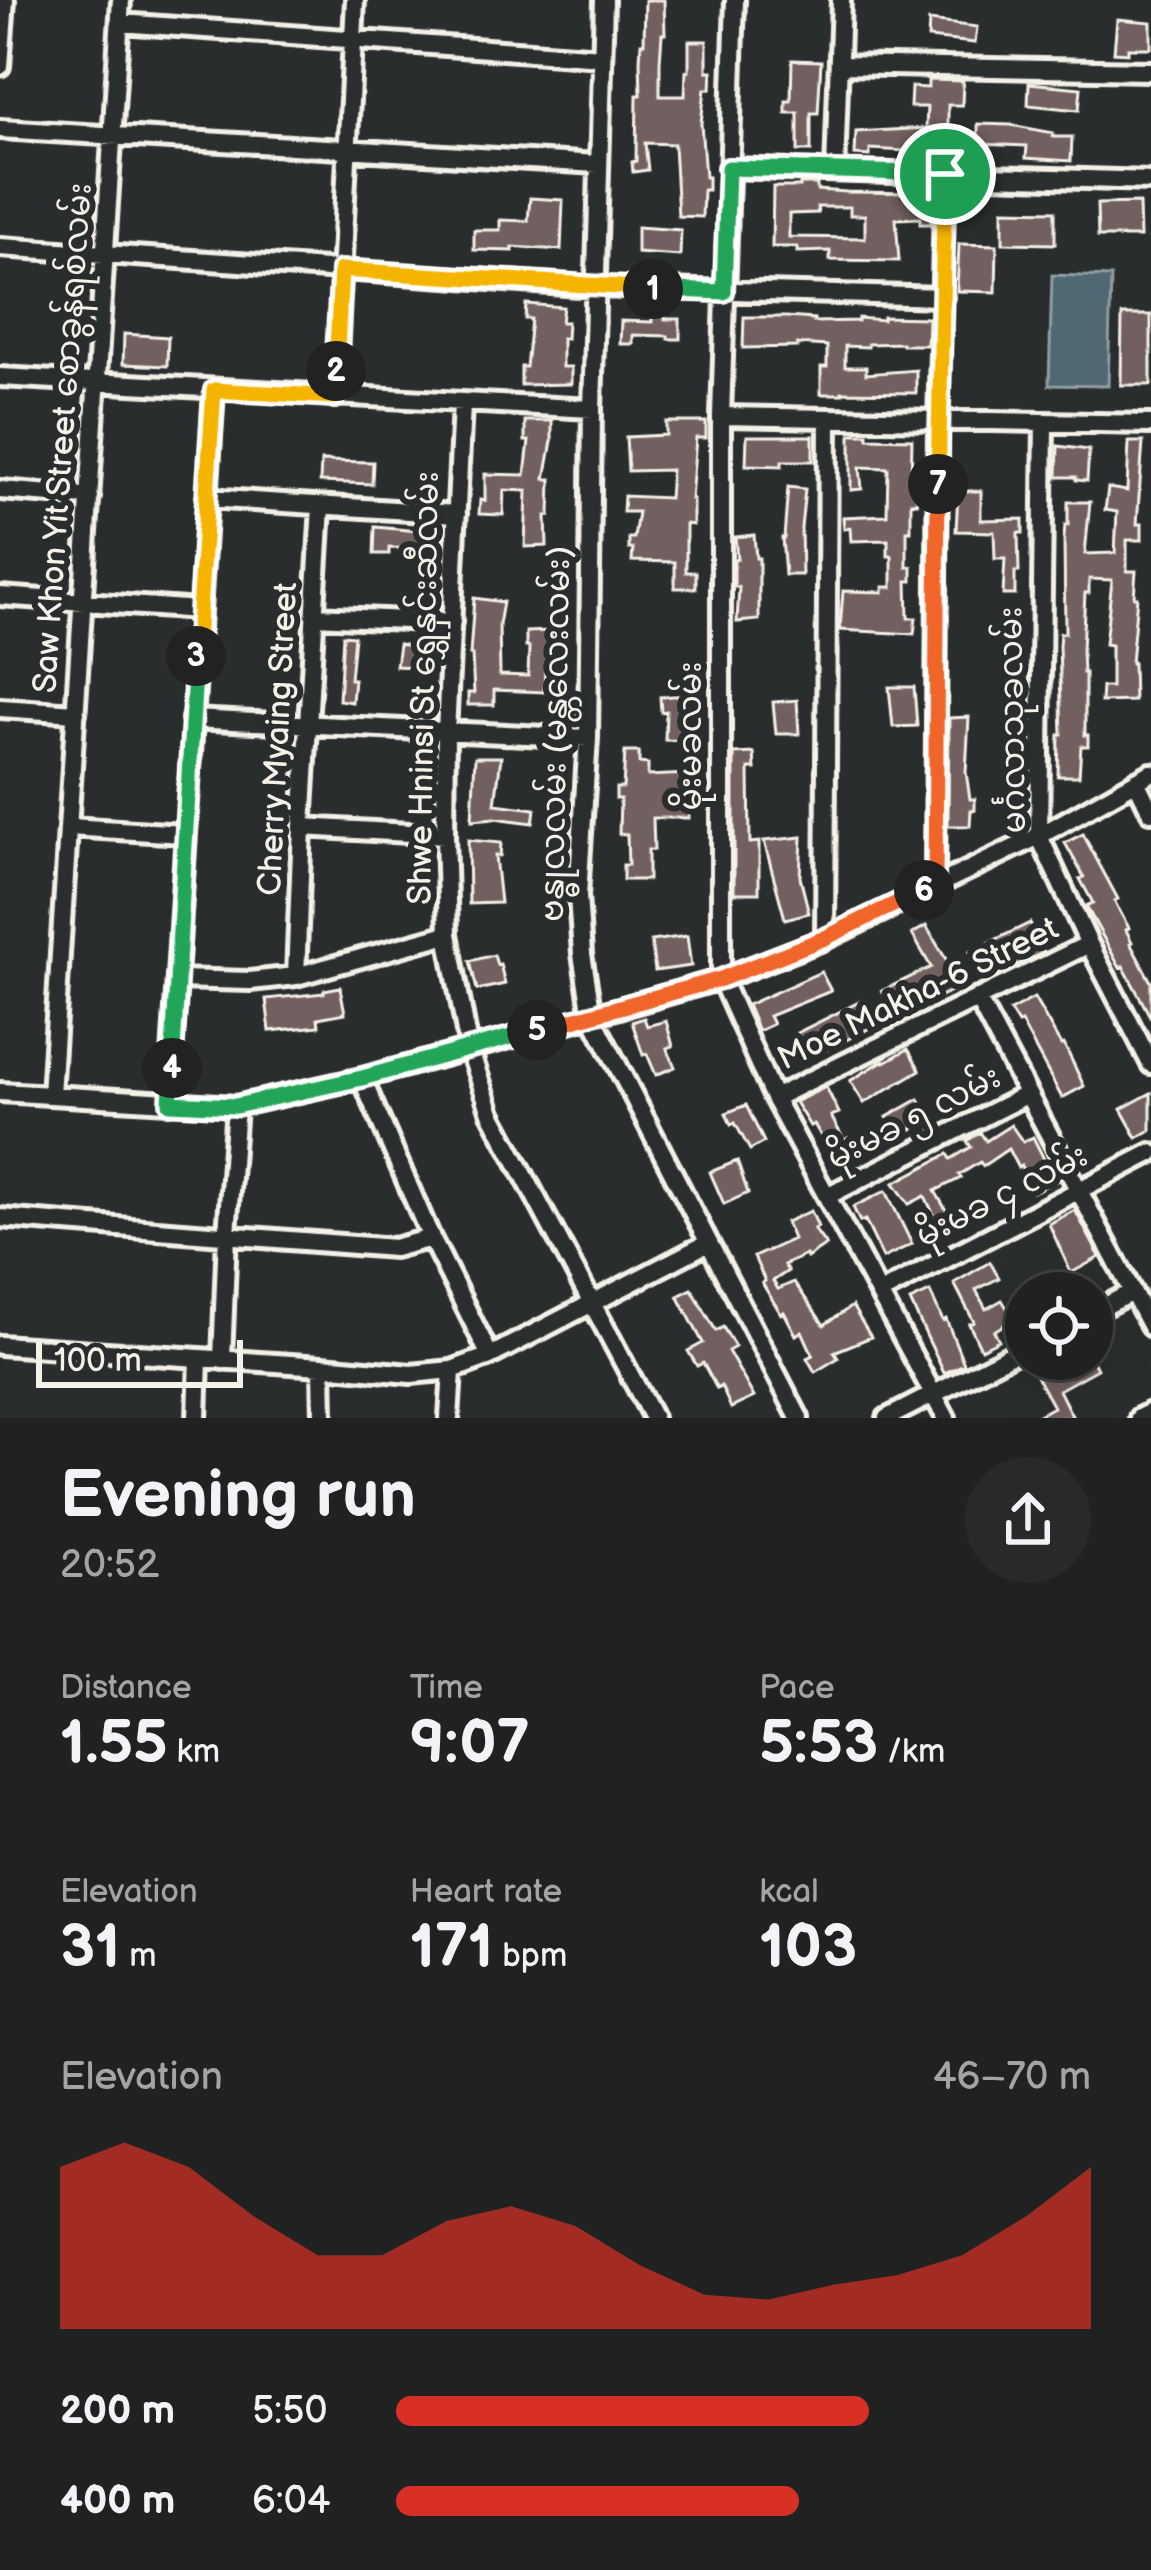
<!DOCTYPE html>
<html lang="en">
<head>
<meta charset="utf-8">
<style>
  :root { --surface:#202222; --page:#282a2a; --text:#f1f3f6; --muted:#a2a4a5; --line:#3d3f40; --accent:#d93025 }
  body { margin:0; font-family:"Balsamiq Sans","Noto Sans Myanmar",sans-serif; background:var(--page); color:var(--text); height:100vh; display:flex; flex-direction:column; font-size:45px; white-space:nowrap }
  * { box-sizing:border-box; margin:0 }
  p { font-size:39px; color:var(--muted) }
  .icon { flex:none; width:66px; height:66px; fill:none; stroke:currentColor; stroke-width:2; stroke-linecap:round; stroke-linejoin:round }
  .map { position:relative; height:1418px; overflow:hidden }
  .drawer { display:flex; flex-direction:column; background:var(--surface); flex:1 }
  .drawer>* { flex:none }
  .tools { position:absolute; left:1005px; top:1272px; display:grid; gap:24px }
  .tools a { display:grid; place-items:center; width:108px; height:108px; border-radius:50%; background:var(--surface); box-shadow:0 12px 48px #0002,0 0 0 3px var(--line); font-size:60px }
  .scale { position:absolute; left:36px; bottom:30px; width:207px; box-sizing:border-box; padding-left:12px; border:6px solid #f4f1e8; border-top:0; font-size:33px; line-height:42px; white-space:nowrap; color:#f4f1e8; -webkit-text-stroke:9px #2a2d2e; paint-order:stroke }
  .pin { position:absolute; display:grid; place-items:center; width:102px; height:102px; color:#fff; margin:-51px; border:6px solid #fff; border-radius:50%; box-shadow:0 3px 12px #0007 }
  .km { position:absolute; width:60px; height:60px; margin:-30px; border-radius:50%; background:#222; color:#fff; font-size:33px; line-height:60px; text-align:center }
  .round { display:grid; place-items:center; flex:none; width:126px; height:126px; border-radius:63px; background:var(--page) }
  .summary { display:flex; align-items:center; justify-content:space-between; height:204px; padding:0 60px }
  h1 { font-size:66px; font-weight:700; line-height:90px }
  .figures { display:grid; grid-template-columns:repeat(3,1fr); gap:18px; height:204px; padding:12px 60px }
  .figures div { display:grid; align-content:center }
  .figures b { font-size:60px; font-weight:700 }
  .figures small { font-size:33px; font-weight:400 }
  .figures p { font-size:33px }
  .chart { height:336px; padding:24px 60px }
  .chart p { display:flex; justify-content:space-between }
  .chart svg { width:100%; height:216px; margin-top:12px; fill:var(--accent); opacity:.7 }
  ul { padding:0 60px; list-style:none; font-size:39px }
  li { display:grid; grid-template-columns:192px 144px 1fr; align-items:center; height:90px }
  li i { height:30px; border-radius:15px; background:var(--accent) }
  .map>svg:first-child { display:block }
  .water { fill:#4f6773; stroke:#919ea2; stroke-width:3 }
  .building { fill:#725f5f; stroke:#f4f1e8; stroke-width:3; fill-rule:evenodd }
  .lines { fill:none; stroke-linecap:round; stroke-linejoin:round }
  .minor-casing { stroke:#f4f1e8; stroke-width:26 }
  .minor { stroke:#2a2d2e; stroke-width:16 }
  .split-1-casing { stroke:#fff; stroke-width:24 }
  .split-2-casing { stroke:#fff; stroke-width:24 }
  .split-3-casing { stroke:#fff; stroke-width:24 }
  .split-4-casing { stroke:#fff; stroke-width:24 }
  .split-5-casing { stroke:#fff; stroke-width:24 }
  .split-6-casing { stroke:#fff; stroke-width:24 }
  .split-7-casing { stroke:#fff; stroke-width:24 }
  .split-8-casing { stroke:#fff; stroke-width:24 }
  .split-1 { stroke:#22a559; stroke-width:15 }
  .split-2 { stroke:#f5b400; stroke-width:15 }
  .split-3 { stroke:#f5b400; stroke-width:15 }
  .split-4 { stroke:#22a559; stroke-width:15 }
  .split-5 { stroke:#22a559; stroke-width:15 }
  .split-6 { stroke:#f0652b; stroke-width:15 }
  .split-7 { stroke:#f0652b; stroke-width:15 }
  .split-8 { stroke:#f5b400; stroke-width:15 }
  .labels { text-anchor:middle; dominant-baseline:central; stroke-width:12; stroke-linejoin:round; paint-order:stroke }
  .street-label { font-size:33px; fill:#f4f1e8; stroke:#2a2d2e }
</style>
</head>
<body>
<div class="map">
<svg width="1151" height="1418" viewBox="0 0 1151 1418">
  <rect width="100%" height="100%" fill="#2a2d2e"/>
  <filter id="ink" filterUnits="userSpaceOnUse"><feTurbulence type="fractalNoise" baseFrequency=".00833" numOctaves="2"/><feDisplacementMap in="SourceGraphic" scale="24" xChannelSelector="R" yChannelSelector="G"/><feConvolveMatrix kernelMatrix="1 2 1 2 8 2 1 2 1" color-interpolation-filters="sRGB"/></filter>
  <g filter="url(#ink)">
    <path class="water" d="M1052,275L1111,277L1108,386L1049,385Z"/>
    <path class="building" d="M645,0H664L665,34H662L660,62V96H685L686,71H689V41H707V71H712L711,89H705L701,123L705,177H708V190H703L702,217L678,216L674,144L645,143L648,170L633,172L632,162L636,161L637,95H641L640,61L641,43H644Z
      M1117,19L1151,22V48H1128V53L1114,52Z
      M929,21L977,27L975,43L928,38Z
      M792,60L821,61L818,113H811V151H798V113H786V101H791Z
      M928,80L963,81L962,105H948V148H924V152L870,149V156L855,155L856,132L926,128L927,107H910L911,87L928,88Z
      M1029,83L1081,88L1079,110L1028,105Z
      M978,124L1011,125L1053,133V137H1072L1071,161L1026,158L1027,146L978,144Z
      M800,184H817V190L847,192L931,193V224H920V218L896,219L899,261L830,260V251L797,252V247H772L773,187H800ZM817,207H850V215H865V238L789,237V214L818,213Z
      M530,198L563,200L561,250L513,247V251L474,250V230H500V220L528,221Z
      M1139,203L1140,237H1098L1097,204Z
      M1003,210L1055,211V244L1003,243Z
      M637,227L681,230L680,256L637,253Z
      M959,244L997,245L996,292L957,291Z
      M526,304L563,307L561,322H567L566,339L562,338V367H571V384L521,385V367H526L531,319H525Z
      M652,314H665V319H680V339H668V336L633,335V344H620L621,321L652,322Z
      M1122,315H1151V385H1121Z
      M744,317H786L814,319V322L858,321V318L883,320V317L928,318L927,345H902V343L868,344V347L845,346V367H866V374L916,370V393L842,392V394H821V367H827V346L797,344V347L743,348Z
      M124,334L168,337L167,366L123,364Z
      M525,421H552V441L545,479H551L550,516H546L547,546L525,547L527,491L504,490L503,515L479,514L480,500L485,501V474L525,475L529,441H525Z
      M666,422H706V438H696L691,499H693V525L686,524V572H696V588H675V562L632,561L633,549H629V538H634L638,512H623L624,496L669,498L671,470L628,471L626,437L666,435Z
      M851,434H868V438L912,439L911,482L917,483V503L911,502V531H907V567H912V581H907L908,618H916L914,634L840,630L843,591L883,592V587H892V556H888V540L851,541L850,528L844,529L843,517L887,515L888,468L860,467L862,489L851,490Z
      M747,436H813V461H782V466L746,465Z
      M1129,442H1143L1137,524H1142V540H1127V571H1136L1134,597H1137L1131,663H1133L1134,701L1101,702L1102,687H1111V645L1105,644L1112,580L1089,579V593H1085L1082,650L1083,673H1085V735H1088V746H1081L1079,776H1058L1059,735H1062L1059,646L1060,633H1065L1064,537L1065,525H1068V502H1090L1085,554L1115,553L1117,512L1105,510L1108,488L1127,491Z
      M1058,446L1089,450L1087,481L1076,480V477H1057Z
      M321,461L373,462L372,484L320,482Z
      M788,487L805,489L801,528L802,575H785L782,538H784Z
      M958,491H981V520L1023,519V533H1018L1019,572H1015V595H1003L1005,559H995L994,532L956,531Z
      M419,524L443,526L442,557L418,556L419,549L389,548V554H374L375,527L419,531Z
      M754,535L756,558H759V620L737,622L739,587H734V559H737L735,537Z
      M474,598L503,602L499,625L500,675L528,676L529,647H526V632L551,631V668L545,667L544,692L494,690V705H468V693H474L472,655H470Z
      M343,635L354,636L350,679H354L352,702L339,700Z
      M417,639L437,641L436,668L396,666L399,644L416,647Z
      M889,687H914L917,726L893,727Z
      M686,695L689,723H691V741L665,740L666,711L661,712L660,697Z
      M797,700L799,734H776L773,702Z
      M969,717L966,772L970,799H975V810H971L970,826H948L949,718Z
      M625,752H639V763L648,764V776L689,774V818H653L654,850H648V880H623V865H628L627,834H619L620,799H616V788H623Z
      M754,753L755,769H749L750,843L759,842V893H734V754Z
      M475,757H501L495,804L535,809L533,823L495,818L472,820Z
      M1083,834L1118,899L1114,901L1129,928L1126,930L1132,942L1130,943L1151,982V1018L1123,966L1120,968L1086,906L1093,903L1080,879L1084,877L1065,843Z
      M802,837L800,877L809,913L785,919L764,841Z
      M468,840L501,843L500,856H495L500,903L469,904Z
      M1030,923L1044,952L984,981L970,952Z
      M926,926L947,961L958,988L880,1023L810,1058L797,1033L861,1001L865,1009L886,998L882,991L931,967L912,934Z
      M687,936L691,966L655,971L651,941Z
      M494,955L497,965L500,964L505,984L477,990L470,961Z
      M821,972L831,991L769,1016L773,1024L758,1031L747,1005Z
      M340,987L345,1013L318,1018L319,1026L270,1031L266,999L324,993V990Z
      M1034,998L1061,1045L1064,1044L1084,1086L1062,1098L1021,1022L1018,1024L1010,1011Z
      M644,1018L647,1026L666,1021L673,1046L667,1048L675,1067L656,1075L647,1054L643,1055L632,1022Z
      M908,1049L920,1070L864,1103L850,1081L884,1060L885,1062Z
      M826,1087L839,1113L831,1116L844,1140L848,1138L856,1153L837,1164L814,1124L810,1126L795,1102Z
      M1151,1093V1130L1137,1138L1121,1109Z
      M919,1099L930,1119L898,1137L887,1117Z
      M746,1105L764,1142L750,1150L735,1123L731,1125L726,1113Z
      M1011,1125L1023,1142L1033,1137L1049,1169L1052,1168L1058,1180L1033,1192L1021,1166L1018,1168L1008,1149L983,1166L980,1162L959,1175L961,1178L935,1191L956,1227L946,1232L945,1229L932,1238L921,1222L933,1213L925,1196L909,1204L894,1183L948,1154L951,1159L971,1147L967,1141L980,1132L986,1141Z
      M737,1161L748,1193L724,1204L710,1172Z
      M886,1191L912,1244L883,1258L865,1220L860,1222L853,1207Z
      M1075,1210L1100,1257L1071,1273L1049,1224Z
      M811,1211L818,1227L814,1229L826,1245L807,1258L806,1255L784,1265L788,1271L773,1281L778,1289L794,1282L824,1325L852,1306L871,1337L834,1352L838,1358L815,1372L807,1358L813,1355L802,1331L796,1335L784,1312L781,1314L762,1283L765,1281L754,1257L793,1239L786,1222Z
      M990,1262L999,1278L976,1290L986,1309L1002,1300L1007,1308L1026,1297V1311L994,1331L999,1340L981,1349L969,1324L974,1322L954,1283Z
      M692,1289L716,1331L723,1327L735,1347L728,1351L754,1397L731,1408L721,1386L717,1389L703,1363L697,1366L688,1351L703,1343L678,1296Z
      M930,1292L943,1321L946,1319L964,1364L944,1373L910,1301Z
      M1047,1359H1092L1097,1369L1059,1390L1073,1418H1033L1053,1407L1031,1367Z"/>
    <g class="lines">
      <g class="minor-casing">
        <path id="minor" d="M604,0L592,409L588,738L578,896L582,954L592,1016L799,1418
          M735,0L721,416V979L774,1098L946,1418
          M120,23L602,57
          M839,65L1151,71
          M0,66L5,0
          M0,129L598,164
          M728,168L1151,181
          M835,171L841,0
          M0,247L595,287L943,297
          M0,377L592,409
          M335,397L355,0
          M462,404L446,733L445,835L448,934L469,1048L491,1113L653,1418
          M721,416L1151,424
          M1044,422L1039,836L1089,944L1151,1064
          M0,490L90,497
          M207,498L457,514
          M0,596L199,610
          M314,616L452,622
          M0,708L76,713
          M192,719L588,738
          M1136,781L1151,812
          M69,827L184,834
          M302,827L445,835
          M935,885L938,421L945,174
          M825,939L828,419
          M296,976L302,827L321,506
          M177,979L250,981L296,976L448,934
          M977,998L1151,1327
          M362,1078L431,1238L490,1356
          M0,1092L236,1106L362,1078L592,1016L721,979L825,939L1039,836L1151,773
          M51,1095L121,0
          M774,1098L1089,944
          M169,1103L214,390
          M827,1196L1028,1094
          M0,1218L394,1248L431,1238
          M880,1293L1151,1153
          M1092,1313L1132,1292
          M0,1345L322,1366L411,1374L452,1370L490,1356L708,1243
          M222,1360L227,1234L236,1106
          M322,1366L323,1418
          M197,1418L199,1358
          M449,1418L452,1370
          M887,1418L1026,1347
          M1139,1418L1151,1412"/>
      </g>
      <use href="#minor" class="minor"/>
    </g>
  </g>
  <g class="lines" filter="url(#ink)">
    <g class="split-1-casing">
      <path id="split-1" d="M653,289L724,292L728,168L945,174"/>
    </g>
    <g class="split-2-casing">
      <path id="split-2" d="M336,371L341,270L653,289"/>
    </g>
    <g class="split-3-casing">
      <path id="split-3" d="M196,656L214,390L335,397L336,371"/>
    </g>
    <g class="split-4-casing">
      <path id="split-4" d="M172,1068L196,656"/>
    </g>
    <g class="split-5-casing">
      <path id="split-5" d="M172,1068L170,1103L236,1106L362,1078L537,1030"/>
    </g>
    <g class="split-6-casing">
      <path id="split-6" d="M537,1030L721,979L825,938L924,890"/>
    </g>
    <g class="split-7-casing">
      <path id="split-7" d="M924,890L935,885L938,484"/>
    </g>
    <g class="split-8-casing">
      <path id="split-8" d="M938,484L945,174"/>
    </g>
    <use href="#split-1" class="split-1"/>
    <use href="#split-2" class="split-2"/>
    <use href="#split-3" class="split-3"/>
    <use href="#split-4" class="split-4"/>
    <use href="#split-5" class="split-5"/>
    <use href="#split-6" class="split-6"/>
    <use href="#split-7" class="split-7"/>
    <use href="#split-8" class="split-8"/>
  </g>
  <g class="labels">
    <g class="street-label">
      <text transform="translate(63 438) rotate(-86)">Saw Khon Yit Street စောခွန်ရစ်လမ်း</text>
      <text transform="translate(424 688) rotate(-89)">Shwe Hninsi St ရွှေနှင်းဆီလမ်း</text>
      <text transform="translate(1013 720) rotate(-91)">မင်္ဂလာသုခလမ်း</text>
      <text transform="translate(556 734) rotate(-89)">ဗန္ဓုလလမ်း (မန္တလေးလမ်း)</text>
      <text transform="translate(691 736) rotate(-90)">မိုးမခလမ်း</text>
      <text transform="translate(278 739) rotate(-87)">Cherry Myaing Street</text>
      <text transform="translate(918 994) rotate(-26)">Moe Makha-6 Street</text>
      <text transform="translate(914 1118) rotate(-27)">မိုးမခ ၅ လမ်း</text>
      <text transform="translate(1002 1196) rotate(-27)">မိုးမခ ၄ လမ်း</text>
    </g>
  </g>
</svg>
<div class="tools">
<a><svg class="icon" aria-label="locate" viewBox="0 0 24 24"><circle cx="12" cy="12" r="6"/><path d="M12 2v4M12 18v4M2 12h4M18 12h4"/></svg></a>
</div>
<div class="scale">100 m</div>
<div class="pin" style="left:945px;top:174px;background:#1e9e55"><svg class="icon" aria-label="arrive" viewBox="0 0 24 24"><path d="M6 21V4h12l-3 4 3 4H6"/></svg></div>
<b class="km" style="left:653px;top:289px">1</b>
<b class="km" style="left:336px;top:371px">2</b>
<b class="km" style="left:196px;top:656px">3</b>
<b class="km" style="left:172px;top:1068px">4</b>
<b class="km" style="left:537px;top:1030px">5</b>
<b class="km" style="left:924px;top:890px">6</b>
<b class="km" style="left:938px;top:484px">7</b>
</div>
<section class="drawer">
<div class="summary"><div><h1>Evening run</h1><p>20:52</p></div><a class="round"><svg class="icon" aria-label="share" viewBox="0 0 24 24"><path d="M12 15V3M7 8l5-5 5 5M5 13v7h14v-7"/></svg></a></div>
<div class="figures">
<div><p>Distance</p><b>1.55<small> km</small></b></div>
<div><p>Time</p><b>9:07</b></div>
<div><p>Pace</p><b>5:53<small> /km</small></b></div>
</div>
<div class="figures">
<div><p>Elevation</p><b>31<small> m</small></b></div>
<div><p>Heart rate</p><b>171<small> bpm</small></b></div>
<div><p>kcal</p><b>103</b></div>
</div>
<div class="chart"><p><span>Elevation</span>46–70 m</p>
<svg viewBox="0 0 160 44" preserveAspectRatio="none"><path d="M0 44V11L10 6L20 11L30 21L40 29L50 29L60 22L70 19L80 23L90 31L100 37L110 38L120 35L130 33L140 29L150 21L160 11V44z"/></svg>
</div>
<ul>
<li><b>200 m</b>5:50<i style="width:68%"></i></li>
<li><b>400 m</b>6:04<i style="width:58%"></i></li>
</ul>
</section>
</body>
</html>
